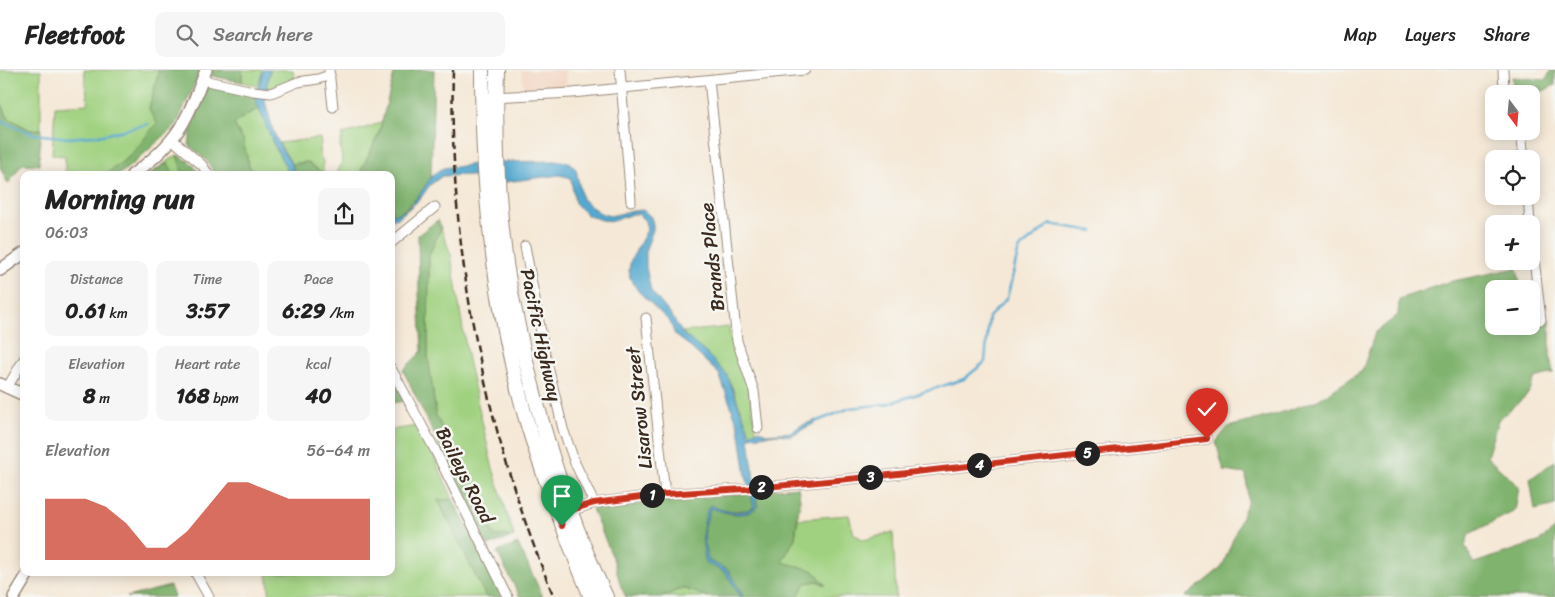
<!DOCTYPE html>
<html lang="en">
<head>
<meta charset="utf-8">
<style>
  :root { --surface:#fff; --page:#f6f6f6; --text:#222; --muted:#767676; --line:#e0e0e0; --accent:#c8321e }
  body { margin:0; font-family:Sriracha,sans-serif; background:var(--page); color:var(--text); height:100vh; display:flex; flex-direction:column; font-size:19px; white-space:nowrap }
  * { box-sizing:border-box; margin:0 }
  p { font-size:16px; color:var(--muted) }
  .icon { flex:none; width:28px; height:28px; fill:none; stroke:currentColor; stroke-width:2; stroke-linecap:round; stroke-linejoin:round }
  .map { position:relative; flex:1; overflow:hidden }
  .drawer { position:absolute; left:20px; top:101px; width:375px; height:405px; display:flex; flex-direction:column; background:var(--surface); border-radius:10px; box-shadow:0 2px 12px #0003 }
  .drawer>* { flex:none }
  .needle { width:32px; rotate:164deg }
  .buttons { position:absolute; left:1485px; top:15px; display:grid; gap:10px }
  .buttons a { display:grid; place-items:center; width:55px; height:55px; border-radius:10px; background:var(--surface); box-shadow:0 2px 12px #0003; font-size:25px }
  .pin { position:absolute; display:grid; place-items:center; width:42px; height:42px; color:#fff; margin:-51px -21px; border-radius:50% 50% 50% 0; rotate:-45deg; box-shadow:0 0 5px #0007 }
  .pin .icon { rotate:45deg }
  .km { position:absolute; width:25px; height:25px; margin:-12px; border-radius:50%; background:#222; color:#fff; font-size:14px; line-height:25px; text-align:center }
  .round { display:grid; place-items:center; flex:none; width:52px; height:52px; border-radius:10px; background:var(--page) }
  .overview { display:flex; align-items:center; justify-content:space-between; height:85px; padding:0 25px }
  h1 { font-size:28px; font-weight:700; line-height:38px }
  .metrics { display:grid; grid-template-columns:repeat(3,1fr); gap:8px; height:85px; padding:5px 25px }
  .metrics div { display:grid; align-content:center; border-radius:10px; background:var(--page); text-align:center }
  .metrics b { font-size:21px; font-weight:700 }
  .metrics small { font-size:14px; font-weight:400 }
  .metrics p { font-size:14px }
  .chart { height:140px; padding:10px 25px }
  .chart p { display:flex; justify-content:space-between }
  .chart svg { width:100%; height:90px; margin-top:5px; fill:var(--accent); opacity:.7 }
  header { display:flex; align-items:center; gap:30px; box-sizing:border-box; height:70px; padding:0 25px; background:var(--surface); border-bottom:1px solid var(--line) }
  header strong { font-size:24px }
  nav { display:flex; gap:28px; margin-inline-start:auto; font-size:18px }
  .search { width:350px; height:45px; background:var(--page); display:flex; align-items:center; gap:12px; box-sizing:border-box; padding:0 18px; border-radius:10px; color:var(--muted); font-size:19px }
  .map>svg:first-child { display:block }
  .built { fill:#f3d4bf }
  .green { fill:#a0d180; stroke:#6e7e4f }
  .forest { fill:#80b36e; stroke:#5e6e46 }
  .water { fill:#54a8cf; stroke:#486976 }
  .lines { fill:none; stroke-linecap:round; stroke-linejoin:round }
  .stream { stroke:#54a8cf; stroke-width:2.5 }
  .minor-casing { stroke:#98897a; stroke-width:11 }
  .tertiary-casing { stroke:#98897a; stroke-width:14 }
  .primary-casing { stroke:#98897a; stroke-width:16 }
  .minor { stroke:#fff; stroke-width:9 }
  .tertiary { stroke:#fff; stroke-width:11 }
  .primary { stroke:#fff; stroke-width:14 }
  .rail { stroke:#3b2a1e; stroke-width:2.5; stroke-dasharray:8 4; stroke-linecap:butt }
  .route-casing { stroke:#fff; stroke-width:10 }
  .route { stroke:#c8321e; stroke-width:6 }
  .labels { text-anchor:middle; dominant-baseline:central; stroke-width:5; stroke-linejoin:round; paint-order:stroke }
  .street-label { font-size:19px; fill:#3b2a1e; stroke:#f6f6f2 }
</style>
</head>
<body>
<header>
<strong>Fleetfoot</strong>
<div class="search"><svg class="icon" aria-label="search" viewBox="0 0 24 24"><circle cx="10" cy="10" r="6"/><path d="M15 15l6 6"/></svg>Search here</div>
<nav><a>Map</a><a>Layers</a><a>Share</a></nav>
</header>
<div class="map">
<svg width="1555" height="527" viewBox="0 0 1555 527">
  <rect width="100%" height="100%" fill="#f6f6f2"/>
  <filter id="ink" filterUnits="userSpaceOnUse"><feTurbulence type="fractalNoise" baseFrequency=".02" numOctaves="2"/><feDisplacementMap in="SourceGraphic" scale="10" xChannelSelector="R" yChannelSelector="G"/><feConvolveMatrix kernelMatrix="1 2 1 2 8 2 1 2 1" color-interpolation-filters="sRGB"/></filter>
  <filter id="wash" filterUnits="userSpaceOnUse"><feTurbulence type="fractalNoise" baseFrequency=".0096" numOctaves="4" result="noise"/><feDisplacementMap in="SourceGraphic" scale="20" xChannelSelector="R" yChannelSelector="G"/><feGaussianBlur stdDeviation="1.12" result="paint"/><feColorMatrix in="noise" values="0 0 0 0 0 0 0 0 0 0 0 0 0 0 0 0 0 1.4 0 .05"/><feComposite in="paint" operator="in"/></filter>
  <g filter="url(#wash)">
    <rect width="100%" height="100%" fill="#f5e8d6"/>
    <path class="built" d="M521,0H565L567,17L524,18Z"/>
    <path class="green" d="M0,0H41V59L30,60L8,48L0,30Z
      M84,0H159L149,38L158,53L130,86L105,105H65V86L52,85L55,36L88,34Z
      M242,0H263L258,16L242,12Z
      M270,0H293L295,10L266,19Z
      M260,38L273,73L290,105H256L249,96L243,70L234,54L246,45Z
      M382,52L379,63L359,105L337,104L342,91L340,74L343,64L369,57Z
      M320,68L321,74L319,80L320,86L323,91V103L307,92L292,94L279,73Z
      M177,85L190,92L201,105H148Z
      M441,158L451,185L468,290L492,395L514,466L509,468L507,465L495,467L486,450L436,346L428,286L429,185Z
      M729,257L733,282L744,303L750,323L757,365L747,366L749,361L733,319L682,262Z
      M417,356L432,383L453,429L438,430L486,527H270L267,503L391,502V360Z
      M849,445L854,464L864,470L893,462L896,527H797L806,513L818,511L825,515L782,492L795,468L798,449Z
      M683,518L708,527H661Z"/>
    <path class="forest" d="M159,0H201L176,55L134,93L118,105H105L130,86L157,53L149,39Z
      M212,0H242V12L212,6Z
      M395,0H434L431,109L418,127L399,144H392L391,105H359L379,63Z
      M1551,0H1555V15L1539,23L1531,31V24H1514L1512,7L1546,10Z
      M212,16L236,20L255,27L260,38L246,45L234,54L243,70L249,96L256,105H215L208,92L189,75L191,60L206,18Z
      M0,30L8,48L30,60L41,59L39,95L22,94L8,114L0,97Z
      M177,85L190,92L201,105H183Z
      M307,92L323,103L340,105H295L292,94Z
      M168,93L174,105H148Z
      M438,150L441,158L429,185L428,286L436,345L486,450L495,466L507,465L509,468L488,476L403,300L422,281L419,223L418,165Z
      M1517,198L1521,219H1494V256H1531V237L1539,254L1550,250V287L1553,303L1535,308L1528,324L1498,350L1487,387L1519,417L1515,441L1469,464L1465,476L1474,493L1538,472L1555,459V527H1185L1222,497L1248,431L1246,404L1224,401L1216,372L1228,357L1274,345L1318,330L1362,301L1375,263L1398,245L1399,229L1448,212Z
      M391,306L405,331L391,333Z
      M1555,391V435L1535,440L1530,409Z
      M798,417L800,429L795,468L782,492L813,500L826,515L818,511L806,513L797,527H708L683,518L661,527H626L621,517L613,488L592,439L751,423L754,437L748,440L731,441V444L748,443L757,437L756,421Z
      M453,429L502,527H486L438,430Z
      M518,474L543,527H520L497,482Z
      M170,516L174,527H127Z"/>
    <path class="water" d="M263,0H270L266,17L265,31L274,63L281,78L292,94L295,105H290L273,73L256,31L255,27Z
      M559,91L569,92L576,99L582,129L600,143L610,146L632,141L643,140L651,147L653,154V160L646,179V197L651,221L671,245L683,264L707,284L727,305L749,361L748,364L759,360L766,364L792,362L800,356L816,350L815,353L790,366L779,364L749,367L757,437C745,449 725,443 711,438C703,455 702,473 709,491L728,500L743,527H741L725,502L706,493C701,472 701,456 709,436L711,435C723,442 742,445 754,437L746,406L739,358L719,304L687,274L675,265L670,252L638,221L630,208L629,199L631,190L647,160L645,151L638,144H632L613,151L601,150L587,145L575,133L571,110L568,107L559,105L498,113L468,105L442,106L430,115L420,129L399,147L395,149H391V144C416,145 424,107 441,99C445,97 451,97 456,97C490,90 525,92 559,91Z"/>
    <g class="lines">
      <path class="stream" d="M0,51L34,64L69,68L103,65L148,54
        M815,352L850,338L887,334L964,309L985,292L989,247L1007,228L1019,179L1050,154L1093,161"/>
    </g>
  </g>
  <g filter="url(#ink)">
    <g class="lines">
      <g class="minor-casing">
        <path id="minor" d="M329,0L333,37
          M620,0L631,131
          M1503,0L1504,20L1506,24
          M203,10L253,21L271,23L298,12L318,9L330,5
          M709,10L737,271L754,321L758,358
          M492,27L572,23L805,0
          M1521,61L1524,89
          M173,70L202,95L209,105
          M1528,126L1530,154
          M1531,162L1541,250
          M391,173L435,137
          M525,176L545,284L563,359L575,393L594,433
          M646,248L665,424
          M391,298L435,380L508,527
          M7,318L24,289
          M567,442L594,433L665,424L745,419L889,405L1207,369
          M195,502L209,527"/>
      </g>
      <g class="tertiary-casing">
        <path id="tertiary" d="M132,105C177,73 188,50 206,0
          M0,200L24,183
          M0,314L24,325
          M14,527L29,502"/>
      </g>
      <g class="primary-casing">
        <path id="primary" d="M482,0C482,115 493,230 524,342C542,405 566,466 591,527
          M497,0C495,61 497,125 505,186C509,218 517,251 524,283C544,367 569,449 606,527"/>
      </g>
      <use href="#minor" class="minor"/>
      <use href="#tertiary" class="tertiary"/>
      <use href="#primary" class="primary"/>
      <path class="rail" d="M453,0C448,180 485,361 554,527"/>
    </g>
  </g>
  <g class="lines" filter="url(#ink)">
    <g class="route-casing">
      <path id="route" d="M562,456L557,444L594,433L665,424L745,419L889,405L1207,369"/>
    </g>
    <use href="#route" class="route"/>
  </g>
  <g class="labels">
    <g class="street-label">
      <text transform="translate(712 187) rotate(-96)">Brands Place</text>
      <text transform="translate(541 265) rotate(78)">Pacific Highway</text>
      <text transform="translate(639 338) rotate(-96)">Lisarow Street</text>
      <text transform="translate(465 405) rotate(63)">Baileys Road</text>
    </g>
  </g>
</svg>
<div class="buttons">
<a><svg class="needle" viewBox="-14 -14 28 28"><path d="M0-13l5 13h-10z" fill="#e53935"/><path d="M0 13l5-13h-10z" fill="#767676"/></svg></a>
<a><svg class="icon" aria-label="locate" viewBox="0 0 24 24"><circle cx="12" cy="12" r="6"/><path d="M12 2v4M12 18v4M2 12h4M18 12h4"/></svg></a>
<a>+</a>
<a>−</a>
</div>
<div class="pin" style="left:562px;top:456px;background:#1e9e55"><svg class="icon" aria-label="arrive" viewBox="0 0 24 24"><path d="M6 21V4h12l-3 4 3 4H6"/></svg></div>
<div class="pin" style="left:1207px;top:369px;background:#d93025"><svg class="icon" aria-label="check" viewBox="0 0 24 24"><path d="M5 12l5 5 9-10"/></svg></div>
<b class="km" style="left:652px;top:425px">1</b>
<b class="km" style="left:761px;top:417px">2</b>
<b class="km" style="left:870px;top:407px">3</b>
<b class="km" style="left:979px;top:395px">4</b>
<b class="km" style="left:1087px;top:383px">5</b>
<section class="drawer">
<div class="overview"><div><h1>Morning run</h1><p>06:03</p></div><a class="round"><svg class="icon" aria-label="share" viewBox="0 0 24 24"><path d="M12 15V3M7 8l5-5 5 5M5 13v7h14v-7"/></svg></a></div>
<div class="metrics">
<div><p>Distance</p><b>0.61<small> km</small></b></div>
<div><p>Time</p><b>3:57</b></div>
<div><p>Pace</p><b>6:29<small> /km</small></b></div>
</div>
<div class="metrics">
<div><p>Elevation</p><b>8<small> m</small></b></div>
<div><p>Heart rate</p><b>168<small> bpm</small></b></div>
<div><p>kcal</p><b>40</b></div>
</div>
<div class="chart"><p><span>Elevation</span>56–64 m</p>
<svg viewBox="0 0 160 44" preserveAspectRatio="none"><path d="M0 44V14L10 14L20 14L30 18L40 26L50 38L60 38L70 30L80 18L90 6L100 6L110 10L120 14L130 14L140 14L150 14L160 14V44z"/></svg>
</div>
</section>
</div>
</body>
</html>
